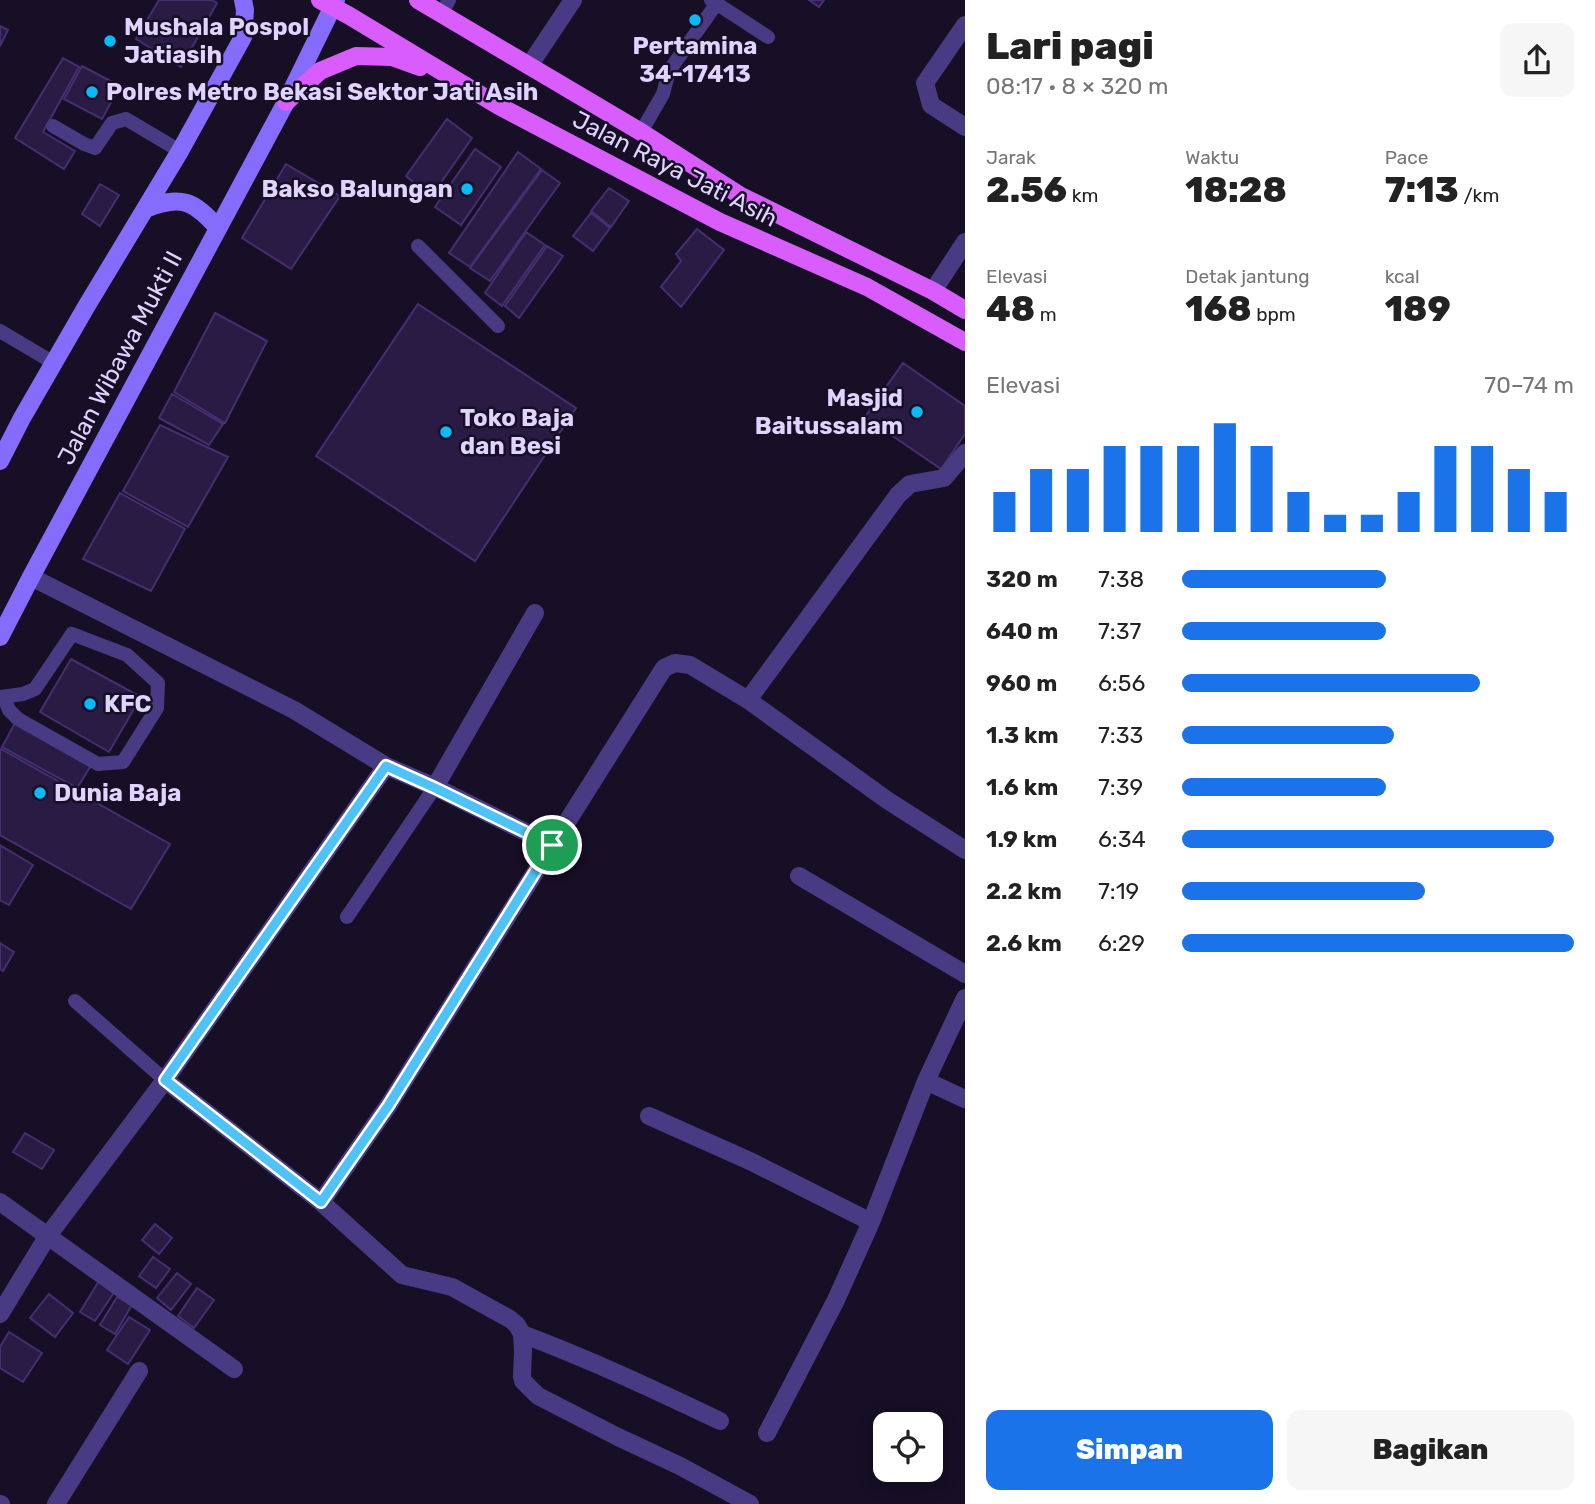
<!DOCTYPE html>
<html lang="id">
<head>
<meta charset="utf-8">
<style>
  :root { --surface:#fff; --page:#f6f6f6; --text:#222; --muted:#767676; --accent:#1a73e8 }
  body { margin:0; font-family:Rubik,sans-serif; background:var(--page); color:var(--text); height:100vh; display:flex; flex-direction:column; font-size:26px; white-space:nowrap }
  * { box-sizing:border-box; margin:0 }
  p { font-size:23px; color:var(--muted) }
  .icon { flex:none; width:38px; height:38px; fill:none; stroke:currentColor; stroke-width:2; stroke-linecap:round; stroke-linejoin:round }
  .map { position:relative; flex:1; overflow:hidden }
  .drawer { display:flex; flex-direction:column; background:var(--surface); width:630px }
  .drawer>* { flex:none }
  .controls { position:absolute; left:873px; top:1412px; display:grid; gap:14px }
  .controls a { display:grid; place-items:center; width:70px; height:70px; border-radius:14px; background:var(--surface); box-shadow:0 4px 18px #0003; font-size:35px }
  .pin { position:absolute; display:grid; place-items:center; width:60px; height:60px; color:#fff; margin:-30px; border:4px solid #fff; border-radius:50%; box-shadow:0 2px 7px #0007 }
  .round { display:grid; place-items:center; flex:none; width:74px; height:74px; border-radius:14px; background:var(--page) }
  .overview { display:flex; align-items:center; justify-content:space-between; height:119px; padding:0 21px }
  h1 { font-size:38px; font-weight:800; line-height:52px }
  .metrics { display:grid; grid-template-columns:repeat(3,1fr); gap:10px; height:119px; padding:7px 21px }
  .metrics div { display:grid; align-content:center }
  .metrics b { font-size:35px; font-weight:800 }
  .metrics small { font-size:19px; font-weight:400 }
  .metrics p { font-size:19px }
  .chart { height:196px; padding:14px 21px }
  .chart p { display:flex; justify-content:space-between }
  .chart svg { width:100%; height:126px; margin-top:7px; stroke:var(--accent); stroke-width:6 }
  .action { display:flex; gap:14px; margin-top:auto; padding:14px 21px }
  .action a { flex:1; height:80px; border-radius:14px; background:var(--accent); color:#fff; font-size:28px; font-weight:800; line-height:80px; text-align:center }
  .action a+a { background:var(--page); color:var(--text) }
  ul { padding:0 21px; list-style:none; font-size:23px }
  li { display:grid; grid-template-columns:112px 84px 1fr; align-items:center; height:52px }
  li i { height:18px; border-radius:9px; background:var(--accent) }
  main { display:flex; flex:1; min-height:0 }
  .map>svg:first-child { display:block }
  .building { fill:#2a1b45; stroke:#462e71; stroke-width:2 }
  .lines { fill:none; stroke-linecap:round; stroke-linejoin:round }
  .service { stroke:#493b83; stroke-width:14 }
  .minor { stroke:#493b83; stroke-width:18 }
  .secondary { stroke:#866cfc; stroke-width:18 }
  .primary { stroke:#d95dfc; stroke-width:18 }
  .route-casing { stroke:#fff; stroke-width:14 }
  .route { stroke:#4fc3f7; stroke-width:9 }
  .poi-dot { fill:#05bbf9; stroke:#160f25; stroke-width:2.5 }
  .labels { text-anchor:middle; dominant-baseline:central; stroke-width:5; stroke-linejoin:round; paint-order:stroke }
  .poi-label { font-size:24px; font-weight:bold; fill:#dfd4fe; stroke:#160f25; text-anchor:start }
  .street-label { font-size:24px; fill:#dfd4fe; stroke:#160f25 }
</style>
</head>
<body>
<main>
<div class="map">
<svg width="965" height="1504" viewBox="0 0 965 1504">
  <rect width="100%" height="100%" fill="#160f25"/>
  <path class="building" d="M159,0H212L217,3L181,67L136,39Z
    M809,0H824L819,7Z
    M0,26L8,30L0,46Z
    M63,58L79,67L43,132L75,151L64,169L15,138Z
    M82,66L120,86L102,119L64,99Z
    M447,119L472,138L431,197L406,176Z
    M475,149L501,167L461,225L435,207Z
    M518,152L541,169L470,267L449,253Z
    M286,164L340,196L291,269L242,238Z
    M542,170L560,183L490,281L470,268Z
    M100,184L119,195L100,226L82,214Z
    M609,188L629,201L611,227L591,211Z
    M591,213L610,228L593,251L573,236Z
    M697,229L724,250L681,307L661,287L681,261L676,254Z
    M526,232L545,245L502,306L485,293Z
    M547,246L563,256L519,318L505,306Z
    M418,304L576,408L475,561L316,456Z
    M215,313L267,341L225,423L174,392Z
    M903,363L965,406V434L941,469L865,417Z
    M172,394L223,424L209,445L159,418Z
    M160,425L228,457L188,527L123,491Z
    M120,493L185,529L151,591L83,559Z
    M71,659L141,697L109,752L40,712Z
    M16,721L92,764L77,788L2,747Z
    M1,749L170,844L131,909L0,835V751Z
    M0,845L33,865L9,905L0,900Z
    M0,943L14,952L3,971L0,969Z
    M25,1133L54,1150L42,1169L13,1152Z
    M155,1224L172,1238L159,1254L142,1240Z
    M153,1257L170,1269L156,1288L139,1276Z
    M177,1273L191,1284L171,1310L157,1298Z
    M99,1281L115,1291L95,1321L80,1312Z
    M197,1288L214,1300L194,1328L178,1316Z
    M49,1294L73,1313L55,1337L30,1318Z
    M117,1297L132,1305L115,1334L100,1325Z
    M129,1317L150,1330L128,1364L107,1350Z
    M9,1332L42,1353L23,1382L0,1368V1347Z"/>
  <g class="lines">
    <path class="service" d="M711,0L768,37
      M441,14L449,0
      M53,126L84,144L95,148L112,123L126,119L180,151
      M641,132L663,94L669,71L717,3
      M418,246L498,326
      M0,331L54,363
      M0,697L23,694L35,689L72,634L127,655L158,683L157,708L123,762L98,764L18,719L9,710L4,698
      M347,917L435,787
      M75,1001L165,1080"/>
    <path class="minor" d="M965,25L925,83L931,105L965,127
      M529,66L573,0
      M933,291L965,242
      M31,577L294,710L386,766L435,787L552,845
      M748,700L898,495L910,484L944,478L965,453
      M435,787L535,613
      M799,876L965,974
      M165,1080L321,1202L402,1275L452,1287L510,1319L517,1325L522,1334L523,1351L522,1376L523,1381L538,1396L618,1437L680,1466L750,1504
      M926,1081L965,1099
      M649,1116L752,1162L871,1222
      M0,1202L234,1369
      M321,1202L388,1106L664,668L675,663L690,665L748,700L887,800L965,850
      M0,1314L47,1237L165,1080L386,766
      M522,1334C589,1359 655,1390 720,1421
      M767,1433L836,1300L871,1222L926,1081L965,998
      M0,1504H1
      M56,1504L139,1371"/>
    <path class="secondary" d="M145,209C181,195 193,200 218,228
      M0,461L22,418L86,307L180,151L243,37L245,10L243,0
      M0,637L31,577L286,102L336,0"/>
    <path class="primary" d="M320,0L348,15L499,106L720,222L867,287L965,342
      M418,0L641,132L741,196L933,291L965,310
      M286,102L320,71L356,56L392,57L420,67"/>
  </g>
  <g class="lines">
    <g class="route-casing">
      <path id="route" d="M386,766L435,788L552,845L388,1106L321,1202L165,1080Z"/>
    </g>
    <use href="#route" class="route"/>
  </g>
  <g class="poi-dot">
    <circle cx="695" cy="20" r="7"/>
    <circle cx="110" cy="41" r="7"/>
    <circle cx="92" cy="92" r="7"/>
    <circle cx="467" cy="189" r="7"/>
    <circle cx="917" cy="412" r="7"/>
    <circle cx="446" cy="432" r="7"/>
    <circle cx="90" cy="704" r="7"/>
    <circle cx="40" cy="793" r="7"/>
  </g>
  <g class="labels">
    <g class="poi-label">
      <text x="124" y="27">Mushala Pospol<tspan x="124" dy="28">Jatiasih</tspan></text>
      <text x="695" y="46" text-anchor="middle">Pertamina<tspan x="695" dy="28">34-17413</tspan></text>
      <text x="106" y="92">Polres Metro Bekasi Sektor Jati Asih</text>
      <text x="453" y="189" text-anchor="end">Bakso Balungan</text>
      <text x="903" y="398" text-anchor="end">Masjid<tspan x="903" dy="28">Baitussalam</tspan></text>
      <text x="460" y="418">Toko Baja<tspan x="460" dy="28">dan Besi</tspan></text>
      <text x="104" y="704">KFC</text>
      <text x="54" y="793">Dunia Baja</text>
    </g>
    <g class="street-label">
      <text transform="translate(675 169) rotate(27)">Jalan Raya Jati Asih</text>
      <text transform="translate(120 358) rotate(-62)">Jalan Wibawa Mukti II</text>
    </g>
  </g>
</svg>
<div class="controls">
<a><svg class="icon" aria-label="locate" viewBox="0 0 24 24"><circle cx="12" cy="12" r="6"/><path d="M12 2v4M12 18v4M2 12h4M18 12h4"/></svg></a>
</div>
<div class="pin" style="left:552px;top:845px;background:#1e9e55"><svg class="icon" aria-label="arrive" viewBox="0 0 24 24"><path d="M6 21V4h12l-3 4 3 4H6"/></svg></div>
</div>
<section class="drawer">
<div class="overview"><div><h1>Lari pagi</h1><p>08:17 · 8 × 320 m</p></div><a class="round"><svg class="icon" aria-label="share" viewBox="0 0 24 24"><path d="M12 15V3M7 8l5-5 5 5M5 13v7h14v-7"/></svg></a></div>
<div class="metrics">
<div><p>Jarak</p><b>2.56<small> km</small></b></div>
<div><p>Waktu</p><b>18:28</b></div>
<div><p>Pace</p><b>7:13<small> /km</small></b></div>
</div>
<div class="metrics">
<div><p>Elevasi</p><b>48<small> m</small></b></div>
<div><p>Detak jantung</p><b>168<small> bpm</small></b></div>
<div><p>kcal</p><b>189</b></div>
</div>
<div class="chart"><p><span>Elevasi</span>70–74 m</p>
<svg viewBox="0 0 160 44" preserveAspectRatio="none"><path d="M5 44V30M15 44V22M25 44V22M35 44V14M45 44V14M55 44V14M65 44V6M75 44V14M85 44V30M95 44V38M105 44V38M115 44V30M125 44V14M135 44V14M145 44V22M155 44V30"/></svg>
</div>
<ul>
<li><b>320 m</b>7:38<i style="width:52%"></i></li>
<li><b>640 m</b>7:37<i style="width:52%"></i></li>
<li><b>960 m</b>6:56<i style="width:76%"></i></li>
<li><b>1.3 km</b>7:33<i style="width:54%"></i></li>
<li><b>1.6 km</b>7:39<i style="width:52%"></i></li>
<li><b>1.9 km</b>6:34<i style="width:95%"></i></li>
<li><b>2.2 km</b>7:19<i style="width:62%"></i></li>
<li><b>2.6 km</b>6:29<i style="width:100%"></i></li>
</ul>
<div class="action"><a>Simpan</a><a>Bagikan</a></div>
</section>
</main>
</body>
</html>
